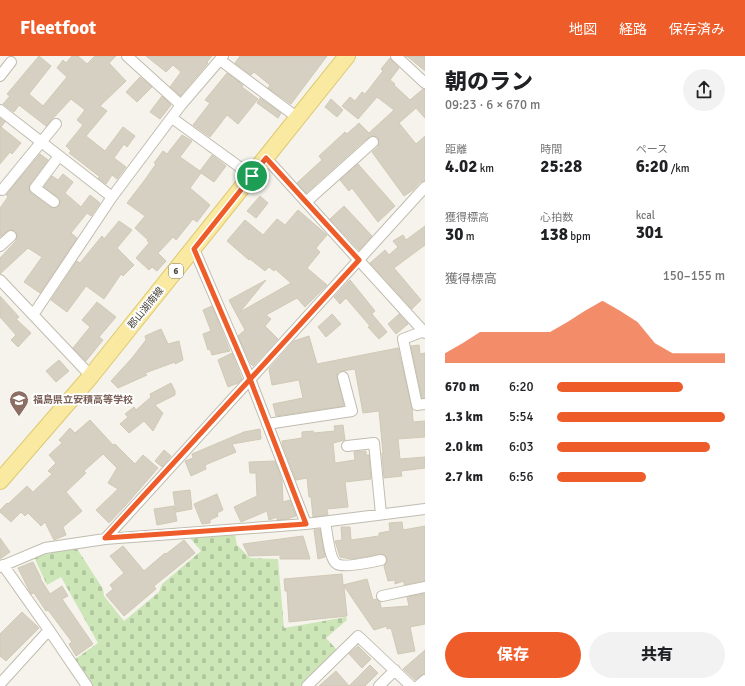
<!DOCTYPE html>
<html lang="ja">
<head>
<meta charset="utf-8">
<style>
  :root { --surface:#fff; --page:#f2f2f2; --text:#202124; --muted:#757577; --accent:#ee5c2a }
  body { margin:0; font-family:Signika,"Noto Sans JP",sans-serif; background:var(--page); color:var(--text); height:100vh; display:flex; flex-direction:column; font-size:15px; white-space:nowrap }
  * { box-sizing:border-box; margin:0 }
  p { font-size:13px; color:var(--muted) }
  .icon { flex:none; width:22px; height:22px; fill:none; stroke:currentColor; stroke-width:2; stroke-linecap:round; stroke-linejoin:round }
  .map { position:relative; flex:1; overflow:hidden }
  .details { display:flex; flex-direction:column; background:var(--surface); width:320px }
  .details>* { flex:none }
  .pin { position:absolute; display:grid; place-items:center; width:34px; height:34px; color:#fff; margin:-17px; border:2px solid #fff; border-radius:50%; box-shadow:0 1px 4px #0007 }
  .round { display:grid; place-items:center; flex:none; width:42px; height:42px; border-radius:21px; background:var(--page) }
  .headline { display:flex; align-items:center; justify-content:space-between; height:68px; padding:0 20px }
  h1 { font-size:22px; font-weight:800; line-height:30px }
  .figures { display:grid; grid-template-columns:repeat(3,1fr); gap:6px; height:68px; padding:4px 20px }
  .figures div { display:grid; align-content:center }
  .figures b { font-size:17px; font-weight:800 }
  .figures small { font-size:11px; font-weight:400 }
  .figures p { font-size:11px }
  .chart { height:112px; padding:8px 20px }
  .chart p { display:flex; justify-content:space-between }
  .chart svg { width:100%; height:72px; margin-top:4px; fill:var(--accent); opacity:.7 }
  .primary-button { display:flex; gap:8px; margin-top:auto; padding:8px 20px }
  .primary-button a { flex:1; height:46px; border-radius:24px; background:var(--accent); color:#fff; font-size:16px; font-weight:800; line-height:46px; text-align:center }
  .primary-button a+a { background:var(--page); color:var(--text) }
  ul { padding:0 20px; list-style:none; font-size:13px }
  li { display:grid; grid-template-columns:64px 48px 1fr; align-items:center; height:30px }
  li i { height:10px; border-radius:5px; background:var(--accent) }
  header { display:flex; align-items:center; gap:24px; box-sizing:border-box; height:56px; padding:0 20px; background:var(--accent); color:#fff }
  header strong { font-size:19px }
  nav { display:flex; gap:22px; margin-inline-start:auto; font-size:14px }
  main { display:flex; flex:1; min-height:0 }
  .map>svg:first-child { display:block }
  .cemetery { fill:url(#cemetery-stones) }
  .building { fill:#d6d0c2; stroke:#d1c9b5 }
  .lines { fill:none; stroke-linecap:round; stroke-linejoin:round }
  .minor-casing { stroke:#c0bcaf; stroke-width:12 }
  .primary-casing { stroke:#dec971; stroke-width:18 }
  .minor { stroke:#fff; stroke-width:10 }
  .primary { stroke:#f9e9a1; stroke-width:16 }
  .route-casing { stroke:#fff; stroke-width:8 }
  .route { stroke:#ee5c2a; stroke-width:5 }
  .labels { text-anchor:middle; dominant-baseline:central; stroke-width:4; stroke-linejoin:round; paint-order:stroke }
  .shield { fill:#fff; stroke:#807d75; stroke-width:1 }
  .shield-label { font-size:9px; font-weight:bold; fill:#49453a }
  .street-label { font-size:10px; fill:#49453a; stroke:#fff }
  .education-label { font-size:10px; font-weight:bold; fill:#785e54; stroke:#fff; text-anchor:start }
</style>
</head>
<body>
<header>
<strong>Fleetfoot</strong>
<nav><a>地図</a><a>経路</a><a>保存済み</a></nav>
</header>
<main>
<div class="map">
<svg width="425" height="630" viewBox="0 0 425 630">
  <defs>
    <pattern id="cemetery-stones" width="16" height="16" patternUnits="userSpaceOnUse"><rect width="16" height="16" fill="#cce6b8"/><path d="M2 7V4a2 2 0 0 1 4 0v3zM10 15v-3a2 2 0 0 1 4 0v3z" fill="#b1c79f"/></pattern>
  </defs>
  <rect width="100%" height="100%" fill="#f5f3ec"/>
  <path class="cemetery" d="M235,479L237,489L250,502L278,503L284,572L346,561L347,564L326,582L337,594L301,630H91L74,604L98,587L61,521L47,529L34,501L76,491L103,533L104,540L124,565L159,536L162,528L201,495L189,481Z"/>
  <path class="building" d="M39,0L51,10L29,38L43,50L67,21L57,12L63,4L66,7L72,0H78L87,8L95,0H116L109,7L126,25L100,50L107,55L86,80L105,95L123,71L135,80L127,91L124,88L114,102L126,111L117,123L112,119L106,128L98,122L100,121L69,97L71,95L66,90L83,69L77,64L85,54L71,43L46,70L19,49L14,56L3,48L10,40L7,38Z
    M146,0H212L207,6L208,7L180,40L170,31L181,16L173,9L166,16Z
    M240,0H327L291,48L268,32L270,29L254,16L251,19L235,7Z
    M406,0H425V15L408,1Z
    M390,2L399,12L390,24L395,28L394,29L410,44L423,33H425V62L416,52L399,67L416,88L425,80V125L420,126L413,134L404,140L372,96L378,91L379,85L378,81L372,80L364,85L306,137L297,127L322,104L319,100L345,76L347,78L359,67L369,77L394,54L377,41L358,63L342,50L350,41L355,45L362,36L365,38L383,15L381,13Z
    M227,17L243,29L242,31L258,43L238,68L227,59L210,81L193,69L210,47L205,44Z
    M140,21L152,31L137,46L126,36Z
    M162,40L171,49L160,63L150,56Z
    M260,42L281,57L278,62L257,47Z
    M331,43L343,54L337,61L325,51Z
    M0,62L5,66L1,71L21,87L12,98L10,96L0,108Z
    M182,79L192,85L180,101L200,115L212,99L226,110L214,126L201,117L190,132L210,149L197,166L193,163L176,184L173,181L158,197L166,205L157,215L152,211L149,214L136,202L149,187L147,184H148L135,172L145,160L127,147L144,125L156,108L154,107L163,95L167,98Z
    M40,98L48,104L30,128L29,134L31,137L50,151L57,152L60,147V143L44,131L52,120L58,124L63,118L73,126L65,137L81,151L90,139L100,147L91,160L87,157L71,177L77,182L40,237L24,226L42,201L28,192L0,218V202L16,185L17,179L16,175L10,174L0,181V152L8,141L6,139Z
    M358,108L395,150L378,166L352,132L349,135L340,124Z
    M260,140L268,147L256,162L247,155Z
    M344,150L372,180L359,194L330,163Z
    M298,154L327,179L316,192L320,196L307,212L327,229L305,251L297,242L266,259L271,263L265,270L278,283L253,310L251,308L238,280L245,274L229,244L266,224L240,256L291,227L275,213L274,215L269,211L265,215L250,203L249,204L227,185L245,164L263,179L277,163L285,169Z
    M119,165L132,174L117,192L134,209L123,220L121,218L104,243L86,230L67,256L51,244L77,205L80,207L102,180L104,183Z
    M425,170V189L394,212L421,244L412,253L370,207L385,194L389,199L398,191L393,185L403,179L406,184Z
    M350,224L375,255L372,258L387,276L379,283L368,271L370,270L346,242L340,248L334,241Z
    M0,240L19,261L16,263L31,277L18,291L11,284L16,279L0,261Z
    M97,246L116,261L99,281L103,284L86,305L73,292L90,271L82,264Z
    M212,250L230,295L212,299L210,293L208,294L203,278L211,275L203,254Z
    M332,258L341,268L326,281L318,271Z
    M399,258L408,268L396,278L388,268Z
    M161,273L168,288L179,285L183,304L175,308V306L145,317L147,319L118,332L111,325L132,302L146,284L145,280Z
    M309,280L317,308L398,292L412,352L413,364V366L425,365V381L398,383L400,403L425,401V412L401,415L402,420L384,422L382,397H383L379,355L363,357L355,313L341,315L338,316L337,319L344,350L276,360L273,348L303,342L299,324L272,329L269,313L294,285Z
    M419,289L420,298L425,297V342H422L411,290Z
    M232,297L242,323L238,327L228,331L218,304Z
    M59,304L69,315L56,326L46,315Z
    M171,327L175,335V339L155,349L163,357L153,375L144,365L129,377L120,368L128,361L125,358L134,351L136,354L151,341L150,338Z
    M90,364L113,389L115,388L135,408L143,399L158,412L125,450L109,467L96,454L118,433L108,427L117,412L103,398L84,415L86,417L66,436L82,455L63,471L66,479L54,484L45,466L41,470L28,457L25,460L21,456L11,466L0,456V454L7,447L8,448L27,430L33,436L52,418L48,415L56,407L49,399L62,387L59,384L70,372L75,377Z
    M343,369L345,384L333,387L335,407L355,404L354,396L366,395V399H369L371,423L345,426L348,451L327,453L328,459L313,461L311,441H309L307,422L296,424L283,390L282,385L302,382V376L313,375L314,377L335,375L334,370Z
    M260,373L261,383L232,388L236,396L205,409L206,413L191,420L185,405L193,402L192,398L244,376Z
    M164,394L171,400L162,411L155,405Z
    M275,405L282,425L283,446L290,444L296,460L287,463L277,464V461L269,464L267,455L241,466L234,451L257,440L256,417H250L249,406Z
    M190,434L192,453L176,456L173,436Z
    M217,438L223,454L217,457L218,460L210,464V467L202,468L194,448Z
    M174,450L177,465L157,469L154,453Z
    M402,466L403,474L425,470V525L404,529V525L395,528V524L388,525L384,510L387,506V503L386,500L383,498L351,503L340,501L335,485L342,484L341,471H350L351,484L379,480V477L390,475L389,467Z
    M320,473L325,501L318,503L314,474Z
    M303,480L310,503H280V499L249,500L243,488Z
    M0,482L10,496L0,503Z
    M184,484L195,497L154,530L156,533L124,560L106,539L113,533L110,529L124,517L110,500L123,490L144,515L165,497L166,498Z
    M33,506L41,522H40L50,538L62,530L68,540L62,543L93,588L76,600L69,588L72,586L48,554L46,555L34,537L31,538L18,512Z
    M342,518L343,529L367,523L373,544L377,543L380,546L381,552L409,550L407,541L425,538V568L410,571L415,595L398,598L391,572L387,573V570L374,574L344,530L347,560L289,566L287,535H285L284,523Z
    M22,556L39,572L6,605L0,600V578Z
    M358,590L371,603L362,612L349,598Z
    M425,594V617L415,624L403,613Z
    M370,609L378,617L365,630H349Z
    M336,615L349,630H319Z"/>
  <g class="lines">
    <g class="minor-casing">
      <path id="minor" d="M127,0L181,49
        M396,0L425,27
        M220,4L298,62
        M0,20L11,6
        M0,54L112,141
        M172,62L252,120
        M266,102L425,277
        M2,134L56,68
        M54,146L35,132L59,100
        M306,146L373,86
        M0,190L11,180
        M194,193L250,323L306,468
        M0,224L91,320
        M33,259L112,141L181,49L223,0
        M424,275L403,283L417,349L425,348
        M267,368L352,355L343,321
        M347,390L374,387L381,458
        M325,466C327,474 329,504 337,508C344,512 372,506 381,504
        M105,483L425,131
        M3,509L49,574L87,630
        M0,511L45,492L105,483L306,468L425,453
        M382,540L425,531
        M0,628L49,574
        M307,630L358,580L411,630
        M379,630L395,614
        M418,630L425,624"/>
    </g>
    <g class="primary-casing">
      <path id="primary" d="M0,425L91,320L347,0"/>
    </g>
    <use href="#minor" class="minor"/>
    <use href="#primary" class="primary"/>
  </g>
  <g class="lines">
    <g class="route-casing">
      <path id="route" d="M252,120L194,193L250,323L306,468L105,482C190,390 274,296 359,204L266,102L252,120"/>
    </g>
    <use href="#route" class="route"/>
  </g>
  <defs>
    <g id="school-pin" transform="scale(1)"><path d="M0 17L-7.5 6A9.5 9.5 0 1 1 7.5 6Z" fill="#8d6e63" stroke="#fff"/><path d="M0-5L7-2L0 1L-7-2ZM-4 1L0 2.5L4 1V4Q0 6-4 4Z" fill="#fff"/></g>
  </defs>
  <g fill-rule="evenodd">
    <use href="#school-pin" x="19" y="344"/>
  </g>
  <g class="labels">
    <rect class="shield" x="169" y="208" width="14" height="14" rx="3"/>
    <g class="shield-label">
      <text x="176" y="215">6</text>
    </g>
    <g class="street-label">
      <text transform="translate(146 252) rotate(-51)">郡山湖南線</text>
    </g>
    <g class="education-label">
      <text x="33" y="344">福島県立安積高等学校</text>
    </g>
  </g>
</svg>
<div class="pin" style="left:252px;top:120px;background:#1e9e55"><svg class="icon" aria-label="arrive" viewBox="0 0 24 24"><path d="M6 21V4h12l-3 4 3 4H6"/></svg></div>
</div>
<section class="details">
<div class="headline"><div><h1>朝のラン</h1><p>09:23 · 6 × 670 m</p></div><a class="round"><svg class="icon" aria-label="share" viewBox="0 0 24 24"><path d="M12 15V3M7 8l5-5 5 5M5 13v7h14v-7"/></svg></a></div>
<div class="figures">
<div><p>距離</p><b>4.02<small> km</small></b></div>
<div><p>時間</p><b>25:28</b></div>
<div><p>ペース</p><b>6:20<small> /km</small></b></div>
</div>
<div class="figures">
<div><p>獲得標高</p><b>30<small> m</small></b></div>
<div><p>心拍数</p><b>138<small> bpm</small></b></div>
<div><p>kcal</p><b>301</b></div>
</div>
<div class="chart"><p><span>獲得標高</span>150–155 m</p>
<svg viewBox="0 0 160 44" preserveAspectRatio="none"><path d="M0 44V38L10 32L20 25L30 25L40 25L50 25L60 25L70 19L80 12L90 6L100 12L110 19L120 32L130 38L140 38L150 38L160 38V44z"/></svg>
</div>
<ul>
<li><b>670 m</b>6:20<i style="width:75%"></i></li>
<li><b>1.3 km</b>5:54<i style="width:100%"></i></li>
<li><b>2.0 km</b>6:03<i style="width:91%"></i></li>
<li><b>2.7 km</b>6:56<i style="width:53%"></i></li>
</ul>
<div class="primary-button"><a>保存</a><a>共有</a></div>
</section>
</main>
</body>
</html>
